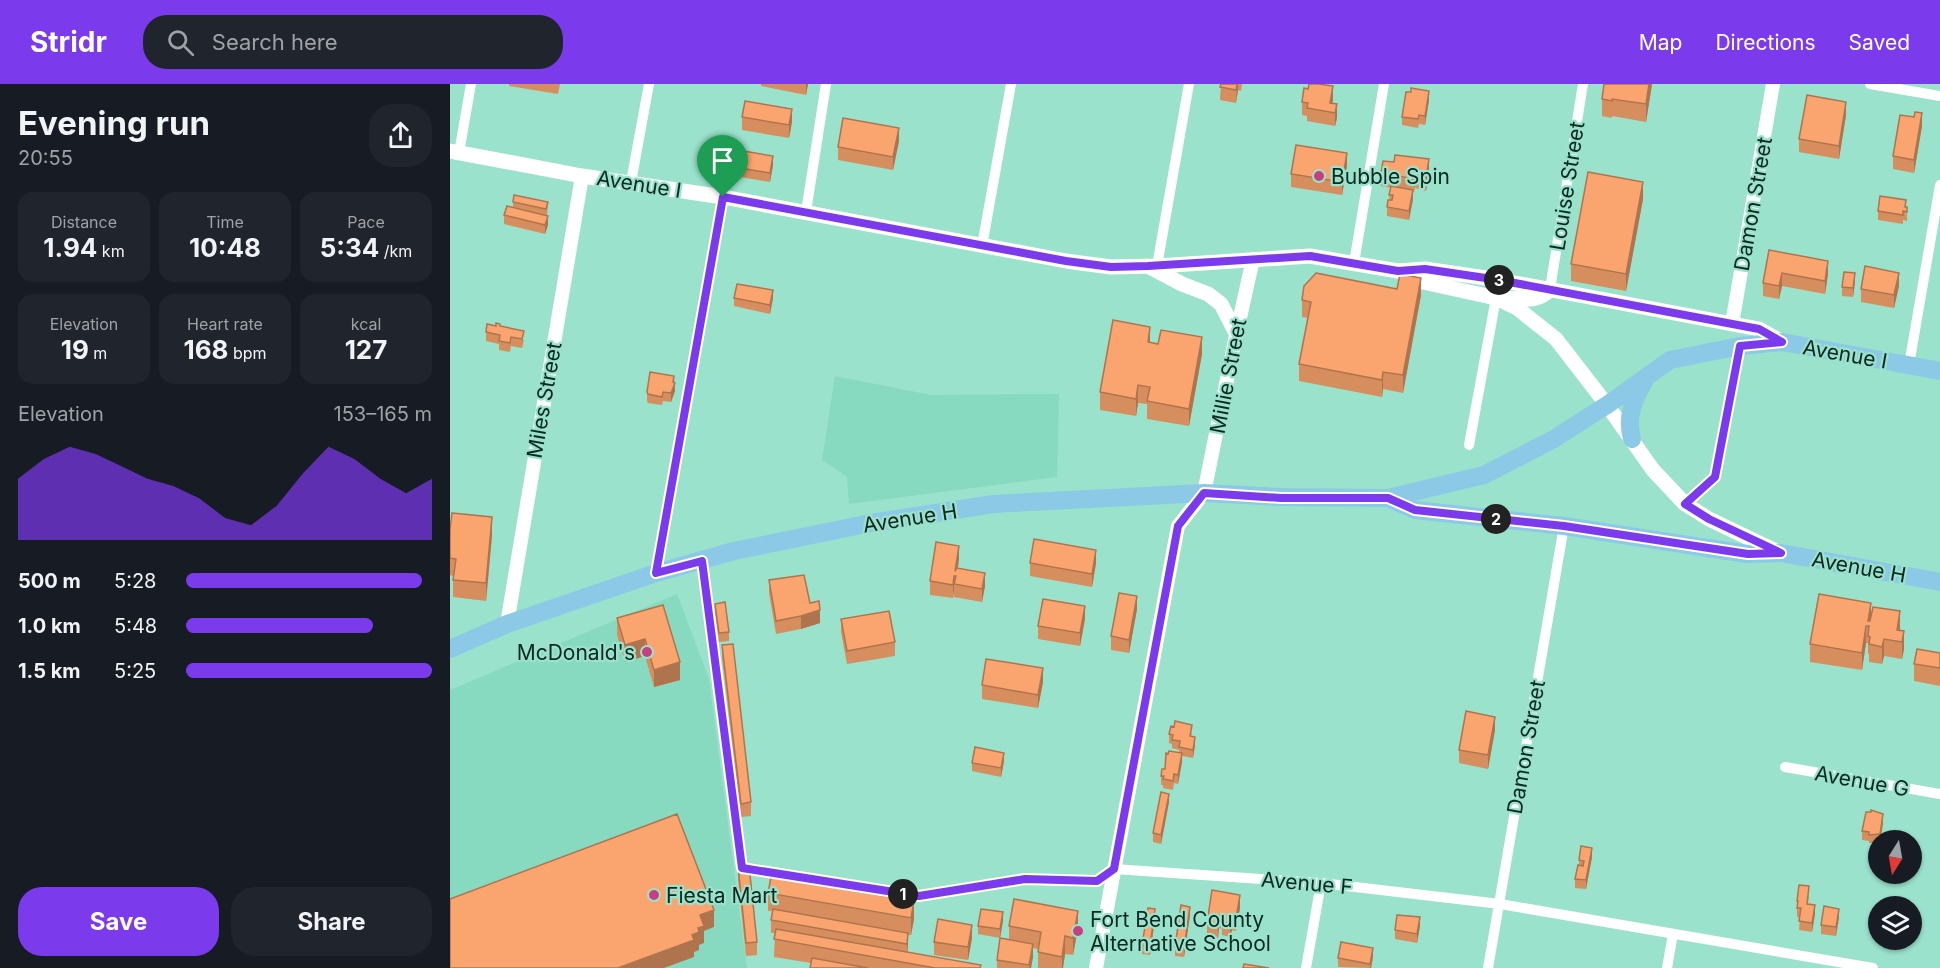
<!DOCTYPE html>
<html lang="en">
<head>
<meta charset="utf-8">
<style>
  :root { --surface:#171b24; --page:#20242c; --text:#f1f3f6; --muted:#9ea1a6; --accent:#7c3aed }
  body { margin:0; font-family:Inter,sans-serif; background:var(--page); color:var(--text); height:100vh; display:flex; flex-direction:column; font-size:22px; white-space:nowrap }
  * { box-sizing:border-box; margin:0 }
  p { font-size:20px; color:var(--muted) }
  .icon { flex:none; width:33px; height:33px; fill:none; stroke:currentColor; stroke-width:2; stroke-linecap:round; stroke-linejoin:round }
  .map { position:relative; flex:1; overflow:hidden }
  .sheet { display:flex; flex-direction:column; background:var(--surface); width:450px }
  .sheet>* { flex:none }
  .needle { width:39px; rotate:191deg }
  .tools { position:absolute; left:1418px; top:746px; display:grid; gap:12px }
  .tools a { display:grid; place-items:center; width:54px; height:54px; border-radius:50%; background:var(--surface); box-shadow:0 2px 4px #0004; font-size:30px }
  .pin { position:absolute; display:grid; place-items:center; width:51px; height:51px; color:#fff; margin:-62px -26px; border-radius:50% 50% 50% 0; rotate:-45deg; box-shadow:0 0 6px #0007 }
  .pin .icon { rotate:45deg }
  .km { position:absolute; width:30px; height:30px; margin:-15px; border-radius:50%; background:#222; color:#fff; font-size:16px; line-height:30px; text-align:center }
  .round { display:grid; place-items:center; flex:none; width:63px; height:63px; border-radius:24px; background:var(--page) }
  .head { display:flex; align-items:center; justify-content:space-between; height:102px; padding:0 18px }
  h1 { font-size:33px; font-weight:700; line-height:45px }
  .metrics { display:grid; grid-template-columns:repeat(3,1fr); gap:9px; height:102px; padding:6px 18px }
  .metrics div { display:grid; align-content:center; border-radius:15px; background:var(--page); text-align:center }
  .metrics b { font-size:26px; font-weight:700 }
  .metrics small { font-size:16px; font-weight:400 }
  .metrics p { font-size:16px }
  .chart { height:168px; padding:12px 18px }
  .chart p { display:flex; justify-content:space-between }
  .chart svg { width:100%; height:108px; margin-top:6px; fill:var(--accent); opacity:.7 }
  .primary-button { display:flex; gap:12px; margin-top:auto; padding:12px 18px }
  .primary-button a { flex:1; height:69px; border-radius:24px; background:var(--accent); color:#fff; font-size:24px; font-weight:700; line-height:69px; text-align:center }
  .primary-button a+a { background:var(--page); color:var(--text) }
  ul { padding:0 18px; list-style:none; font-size:20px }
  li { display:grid; grid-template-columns:96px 72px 1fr; align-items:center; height:45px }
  li i { height:15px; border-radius:8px; background:var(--accent) }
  header { display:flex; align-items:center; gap:36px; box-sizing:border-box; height:84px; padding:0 30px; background:var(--accent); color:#fff }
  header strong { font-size:28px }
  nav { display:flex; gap:33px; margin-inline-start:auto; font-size:21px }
  .search { width:420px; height:54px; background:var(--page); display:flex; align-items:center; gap:15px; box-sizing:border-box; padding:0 21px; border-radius:24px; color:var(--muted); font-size:22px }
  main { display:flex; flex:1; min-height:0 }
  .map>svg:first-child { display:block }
  .built { fill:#87d9c0 }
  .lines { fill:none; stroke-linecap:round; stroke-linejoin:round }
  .minor { stroke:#fff; stroke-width:10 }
  .tertiary { stroke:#fff; stroke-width:14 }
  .secondary { stroke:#fff; stroke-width:15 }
  .primary { stroke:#8bc9e6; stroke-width:18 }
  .wall { fill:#d78e5f }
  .shaded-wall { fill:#af744e }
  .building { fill:#faa56f; stroke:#af744e; stroke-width:1.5 }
  .route-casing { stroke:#fff; stroke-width:12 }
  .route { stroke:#7c3aed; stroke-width:8 }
  .poi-dot { fill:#c44083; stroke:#9ae2cb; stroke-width:2 }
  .labels { text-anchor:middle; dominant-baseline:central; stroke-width:4.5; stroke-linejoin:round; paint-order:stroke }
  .poi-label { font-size:21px; fill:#092820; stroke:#9ae2cb; text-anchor:start }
  .street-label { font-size:21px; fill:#092820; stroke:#9ae2cb }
</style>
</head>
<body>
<header>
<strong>Stridr</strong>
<div class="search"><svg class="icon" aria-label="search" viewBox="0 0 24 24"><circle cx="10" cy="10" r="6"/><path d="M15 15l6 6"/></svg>Search here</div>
<nav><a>Map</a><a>Directions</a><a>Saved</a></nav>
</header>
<main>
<section class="sheet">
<div class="head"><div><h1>Evening run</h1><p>20:55</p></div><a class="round"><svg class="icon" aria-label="share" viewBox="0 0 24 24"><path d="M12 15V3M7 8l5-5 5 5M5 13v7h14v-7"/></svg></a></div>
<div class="metrics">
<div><p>Distance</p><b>1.94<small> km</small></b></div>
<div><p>Time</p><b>10:48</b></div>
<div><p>Pace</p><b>5:34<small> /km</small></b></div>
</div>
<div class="metrics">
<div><p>Elevation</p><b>19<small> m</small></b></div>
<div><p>Heart rate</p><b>168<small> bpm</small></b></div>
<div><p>kcal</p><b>127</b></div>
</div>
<div class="chart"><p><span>Elevation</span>153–165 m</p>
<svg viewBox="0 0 160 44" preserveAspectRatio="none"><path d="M0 44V19L10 11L20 6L30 9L40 14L50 19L60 22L70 27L80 35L90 38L100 30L110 17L120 6L130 11L140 19L150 25L160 19V44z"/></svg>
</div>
<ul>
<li><b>500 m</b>5:28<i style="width:96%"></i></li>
<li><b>1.0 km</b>5:48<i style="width:76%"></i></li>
<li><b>1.5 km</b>5:25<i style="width:100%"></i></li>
</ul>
<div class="primary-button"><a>Save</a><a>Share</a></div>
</section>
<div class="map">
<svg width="1490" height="884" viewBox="0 0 1490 884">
  <rect width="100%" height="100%" fill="#9ae2cb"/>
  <path class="built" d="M385,292L481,311L609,310L607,393L399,420L397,393L372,376Z
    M227,510L259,595L297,884H0V606Z"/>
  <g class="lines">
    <path class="minor" d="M1420,0L1490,12
      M9,69L21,0
      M181,98L199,0
      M356,128L376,0
      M532,162L561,0
      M904,179L934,0
      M707,182L739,0
      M1100,205L1133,0
      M1459,281L1490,101
      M1019,361L1046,214
      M1235,420L1265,393L1290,262
      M252,477L292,784L469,812L575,795L647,797L664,785L871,799L1050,820L1423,884
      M206,489L273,113
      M1335,683L1490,710
      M856,884L871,799
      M1038,884L1114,442
      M1217,884L1223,850"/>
    <path class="tertiary" d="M1282,240L1323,0
      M57,540L132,92
      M646,884L728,442L754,409L785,256L803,175"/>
    <path class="secondary" d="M0,67L132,92L273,113L616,177L661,183L707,182L860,172L948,187L975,185L1049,196L1309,245L1332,258
      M698,182L732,200L758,210L771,220L786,249
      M953,189L973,198L1046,214L1067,224L1106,255L1157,321L1203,386L1235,420L1259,435L1330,469
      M1049,214C1068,213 1087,221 1100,205"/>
    <path class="primary" d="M1182,355C1176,333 1183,317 1194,298
      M938,414L965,426L1114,442L1297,470L1331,469L1490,498
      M0,565L57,540L206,489L284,467L421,439L543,420L754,409L831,413L938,414L1034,391L1102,356L1157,321L1220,276L1290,262L1332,258L1490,287"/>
  </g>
  <path class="wall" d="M59,0H110L108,10L59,2Z
    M311,0H358L356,11L311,2Z
    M771,0H792L791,7L788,6L786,19L770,16Z
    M1202,0L1196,38L1162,32V34L1152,32V15Z
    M883,15L882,20H887V34L885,42L857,37V32L852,31V18Z
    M979,16L975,41L969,40L968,44L952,41V33Z
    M1396,31L1389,75L1349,68V55Z
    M292,33L342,38L339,54L292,46Z
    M1472,42L1464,89L1443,85V72Z
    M449,57L443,86L388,76V63Z
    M323,81L320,98L284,92V83Z
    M897,82L892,111L841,103V90Z
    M931,89H979L976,107L965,104L964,108H963V115L959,136L937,132V123L939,116L941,104L931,102Z
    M1193,115L1176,207L1121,197V180Z
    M63,118H98L97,132L98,141L95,150L54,140V131L63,123Z
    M1456,123L1457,132V137L1453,136V140L1428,136V127Z
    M1319,166L1378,190L1375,210L1332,202L1329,215L1313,212V199Z
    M1405,198L1403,213L1392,212V203Z
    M1449,202L1444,224L1411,218V205Z
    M947,205L971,211L953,309L933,305L932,313L849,297V280L858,234L852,233V216Z
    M284,214H323L320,230L284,222Z
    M50,243L74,256L72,264L61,262L60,268L49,266V260L36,257V248Z
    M700,259L752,270L739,342L697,335V320L688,319L686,332L650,326V308Z
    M224,298L225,307L221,318L213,317L212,321L198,319L197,317V308Z
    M0,446L42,451L36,517L3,513V492L0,491Z
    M509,475L508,484L535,502L532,518L504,513V505L503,514L480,511V497Z
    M580,479H646L642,503L580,492Z
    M319,496L360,519L370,539L351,545L326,550L319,509Z
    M265,520L279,548V557L269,558L265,528Z
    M687,525L679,569L661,566V552Z
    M1421,533L1450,545L1454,565L1452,575L1434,572L1432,580L1419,578V570H1418V559H1416L1412,586L1360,578V560Z
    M167,534L230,578V596L204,603L195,572L175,578L167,551Z
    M391,535L445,558V572L397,580L391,548Z
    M635,535L630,562L588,555V542Z
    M272,561L301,718V732L291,733L272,574Z
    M1490,569V602L1464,597V580Z
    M593,598L588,624L532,615V601Z
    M1045,646L1038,685L1009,679V666Z
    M742,649L741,652L745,661L743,674L732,672V678L728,700L724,699L723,706L713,704V701H711V692L715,685L718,670L729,669V666L722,664V660L719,659V650Z
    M554,677L551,693L522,687V679Z
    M719,718L711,760L703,758V749Z
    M1433,739L1431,756H1428V759H1419V757L1412,756V747Z
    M1142,773L1136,805L1125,804V795L1129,781V776Z
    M288,782L307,858V871L296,872L288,796Z
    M762,806L790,824L786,847L782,846L780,853L772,851V845L769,844L768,854L757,852V839Z
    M318,809L464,835L461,851H458L457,868L531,884H360L361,879L324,873L325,849H321V836L322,827H318Z
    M1359,811L1358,820L1365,830L1362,848L1349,846L1350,833H1347V817Z
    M740,831L734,873L725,872V863Z
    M1389,833L1386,852L1371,850V841Z
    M705,834L700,871L692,870V861Z
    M553,837L550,854L528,850V842Z
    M559,842L628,844L623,871L615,870L613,884H588V865L583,864V873L581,884H547V876L559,856Z
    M970,842L967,859L945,855V846Z
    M522,854L518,876L484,871V858Z
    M923,873L921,884L888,883V874Z"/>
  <path class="shaded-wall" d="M356,0H358L356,11Z
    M787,0H788V6L786,19Z
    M1199,0H1202L1196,38V20Z
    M883,2V15L881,28L880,19Z
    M979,7V16L975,41V32Z
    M1396,18V31L1389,75V62Z
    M887,20V34L885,42V29Z
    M342,25V38L339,54V41Z
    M1472,29V42L1464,89V76Z
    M449,44V57L443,86V73Z
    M897,69V82L892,111V98Z
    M323,72V81L320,98V89Z
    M979,75V89L976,107V93Z
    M1193,98V115L1176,207V190Z
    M963,106V115L959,136V127Z
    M98,132V141L95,150V141Z
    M1378,177V190L1375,210V197Z
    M1332,189V202L1329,215V202Z
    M1405,189V198L1403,213V204Z
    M1449,189V202L1444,224V211Z
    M971,194V211L953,309V291Z
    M323,206V214L320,230V221Z
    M700,243V261L698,258Z
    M752,253V270L739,342V325Z
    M933,288V305L932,313V296Z
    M224,292L225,307L221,318V309Z
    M688,301V319L686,332V315Z
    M42,433V451L36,517V499Z
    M509,462V475L506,496L505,487Z
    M646,466V479L642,503V490Z
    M535,489V502L532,518V505Z
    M504,492V505L503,514V501Z
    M687,512V525L679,569V556Z
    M1421,519V536L1419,547L1418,537Z
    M635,522V535L630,562V549Z
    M370,526V539L351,545V532Z
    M1450,527V545L1448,557L1447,546Z
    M1416,542V559L1412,586V569Z
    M1454,547V565L1452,575V558Z
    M195,555V572L175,578V561Z
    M1434,555V572L1432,580V563Z
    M230,578V596L204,603V586Z
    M593,584V598L588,624V611Z
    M1045,633V646L1038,685V671Z
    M745,653V661L743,674V666Z
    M554,669V677L551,693V684Z
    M732,669V678L728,700V691Z
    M719,710V718L711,760V751Z
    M1433,730V739L1430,756V750Z
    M1142,764V773L1136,805V796Z
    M790,811V824L786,847V834Z
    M464,817V835L461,851V834Z
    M1365,821V830L1362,848V839Z
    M740,823V831L734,873V864Z
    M705,825V834L700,871V862Z
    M1389,825V833L1386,852V843Z
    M264,826V843L254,847V859L249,861V866L244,868V873L214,884H168L242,851L250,831Z
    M628,827V844L623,871V854Z
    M553,828V837L550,854V845Z
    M769,831V844L768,854V841Z
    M782,833V846L780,853V840Z
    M970,833V842L967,859V850Z
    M522,841V854L518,876V863Z
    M458,849V862L457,873V860Z
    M615,852V870L613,884H612V873Z
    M583,860V873L581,884H579Z
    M923,864V873L921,884H920Z"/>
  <path class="building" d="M771,0H787L786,6L770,3Z
    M859,0H868L883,2L880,19L887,20L885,29L857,24L858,19L852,18L854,4L858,5Z
    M1154,0H1199L1196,20L1162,15V17L1152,15Z
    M961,4L979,7L975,32L969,31L968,35L952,33L956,8H961Z
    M1357,11L1396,18L1389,62L1349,55Z
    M295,17L342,25L339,41L292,33Z
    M1465,28L1472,29L1464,76L1443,72L1450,31L1464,33Z
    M393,34L449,44L443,73L388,63Z
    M846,61L897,69L892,98L841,90Z
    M287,66L323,72L320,89L284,83Z
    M945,71L979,75L976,93L965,91L964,95L931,89L933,77L944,78Z
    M1138,88L1193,98L1176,190L1121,180Z
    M941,102L963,106L959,127L937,123L938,116H942L943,111H939Z
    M64,111L98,118L96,125L63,118Z
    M1430,112L1456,116L1455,123H1457V128L1453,127V131L1428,127Z
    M57,122L98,132L95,141L54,131Z
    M1319,166L1378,177L1375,197L1332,189L1329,202L1313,199Z
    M1415,182L1449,189L1444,211L1411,205Z
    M1394,188L1405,189L1403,204L1392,203Z
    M866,189L947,205L950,190L971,194L953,291L933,288L932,296L849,280L861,218L852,216L854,202Z
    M287,200L323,206L320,221L284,214Z
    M663,236L700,243L698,258L708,260L711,246L752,253L739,325L697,317L700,303L688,301L686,315L650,308Z
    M46,239L50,240V242L74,247L72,255L61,253L60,259L49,257L50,251L36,248L37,240L46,242Z
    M200,288L224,292L223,298L225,299L221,309L213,308L212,313L198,310L197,308Z
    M2,429L42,433L36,499L3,496L6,475L0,474V446Z
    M584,455L646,466L642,490L580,479Z
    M486,458L509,462L505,487L507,484L535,489L532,505L504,500L506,492H504L503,501L480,497Z
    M354,491L360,519L369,517L370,526L351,532L326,537L319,496Z
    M669,509L687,512L679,556L661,552Z
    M1369,510L1421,519L1418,537H1420L1423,523L1450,527L1447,546L1454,547L1452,558L1434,555L1432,563L1419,560L1420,553L1418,552L1419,542H1416L1412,569L1360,560Z
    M593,515L635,522L630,549L588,542Z
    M275,518L279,548L269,549L265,520Z
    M213,521L230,578L204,586L195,555L175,561L167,534Z
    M439,527L445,558L397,567L391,535Z
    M283,560L301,718L291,720L272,561Z
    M1467,565L1490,569V584L1464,580Z
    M536,575L593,584L588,611L532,601Z
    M1016,627L1045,633L1038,671L1009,666Z
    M725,637L742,641L740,652L745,653L743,666L729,663L730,657L722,656L723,651L719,650L721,642L724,643Z
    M525,663L554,669L551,684L522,679Z
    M719,667L732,669L728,691L724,690L723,697L713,695L714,692H711L712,685H715L716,669L718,670Z
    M711,708L719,710L711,751L703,749Z
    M1421,726L1433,730L1430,750L1419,751V748L1412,747L1416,728H1421Z
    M227,730L264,826L250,831L254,842L248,844L249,848L242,851L244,856L168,884H0V815Z
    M1131,762L1142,764L1136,796L1125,795L1128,781L1133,782L1134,777L1129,776Z
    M299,781L307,858L296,859L288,782Z
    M321,793L464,817L461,834L318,809Z
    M1349,801L1359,802L1357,820L1365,821L1362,839L1349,837L1351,824H1347L1348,817H1347Z
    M762,806L790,811L786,834L782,833L780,840L772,838L774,832L769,831L768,841L757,839Z
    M564,815L628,827L623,854L615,852L612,873L588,868L591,848L559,842Z
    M731,821L740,823L734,864L725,863Z
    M1374,822L1389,825L1386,843L1371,841Z
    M698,824L705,825L700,862L692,861Z
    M323,825L458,849L457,860L321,836Z
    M531,825L553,828L550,845L528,842Z
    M947,831L970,833L967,850L945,846Z
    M488,835L522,841L518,863L484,858Z
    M326,845L531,881L530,884H485L324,855Z
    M550,854L583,860L579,881L547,876Z
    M891,858L923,864L920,880L888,874Z
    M362,874L418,884H360Z
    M794,880L819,884H793Z"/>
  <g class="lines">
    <g class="route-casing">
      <path id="route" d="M273,113L616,177L661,183L698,182L860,172L948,187L975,185L1049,196L1309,245L1332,258L1290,262L1265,393L1235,420L1259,435L1331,469L1298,470L1114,442L965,426L938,414H831L754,409L728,442L664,785L647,797L575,795L469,812L292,784L252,477L206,489Z"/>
    </g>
    <use href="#route" class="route"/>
  </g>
  <g class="poi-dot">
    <circle cx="869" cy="92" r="6"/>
    <circle cx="197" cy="568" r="6"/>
    <circle cx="204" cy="811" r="6"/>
    <circle cx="628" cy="847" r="6"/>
  </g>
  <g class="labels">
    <g class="poi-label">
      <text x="881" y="92">Bubble Spin</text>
      <text x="185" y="568" text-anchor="end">McDonald's</text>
      <text x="216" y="811">Fiesta Mart</text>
      <text x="640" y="835">Fort Bend County<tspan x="640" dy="24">Alternative School</tspan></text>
    </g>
    <g class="street-label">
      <text transform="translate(189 100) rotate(9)">Avenue I</text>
      <text transform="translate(1117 102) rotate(-81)">Louise Street</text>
      <text transform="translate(1303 120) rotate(-80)">Damon Street</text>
      <text transform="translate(1395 270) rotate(10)">Avenue I</text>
      <text transform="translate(778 292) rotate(-79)">Millie Street</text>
      <text transform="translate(94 316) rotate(-80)">Miles Street</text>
      <text transform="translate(460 434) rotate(-9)">Avenue H</text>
      <text transform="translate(1409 483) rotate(10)">Avenue H</text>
      <text transform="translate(1076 663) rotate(-80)">Damon Street</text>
      <text transform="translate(1412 697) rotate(10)">Avenue G</text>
      <text transform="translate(857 799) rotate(5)">Avenue F</text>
    </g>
  </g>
</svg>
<div class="tools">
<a><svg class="needle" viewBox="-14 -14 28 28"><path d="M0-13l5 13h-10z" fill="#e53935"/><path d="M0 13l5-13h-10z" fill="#9ea1a6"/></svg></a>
<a><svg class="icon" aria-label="layers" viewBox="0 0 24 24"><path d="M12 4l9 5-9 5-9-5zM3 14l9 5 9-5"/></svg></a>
</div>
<div class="pin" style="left:273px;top:113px;background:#1e9e55"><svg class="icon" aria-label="arrive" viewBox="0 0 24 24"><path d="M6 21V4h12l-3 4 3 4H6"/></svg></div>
<b class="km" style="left:453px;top:810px">1</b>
<b class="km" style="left:1046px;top:435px">2</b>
<b class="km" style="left:1049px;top:196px">3</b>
</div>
</main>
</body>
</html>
